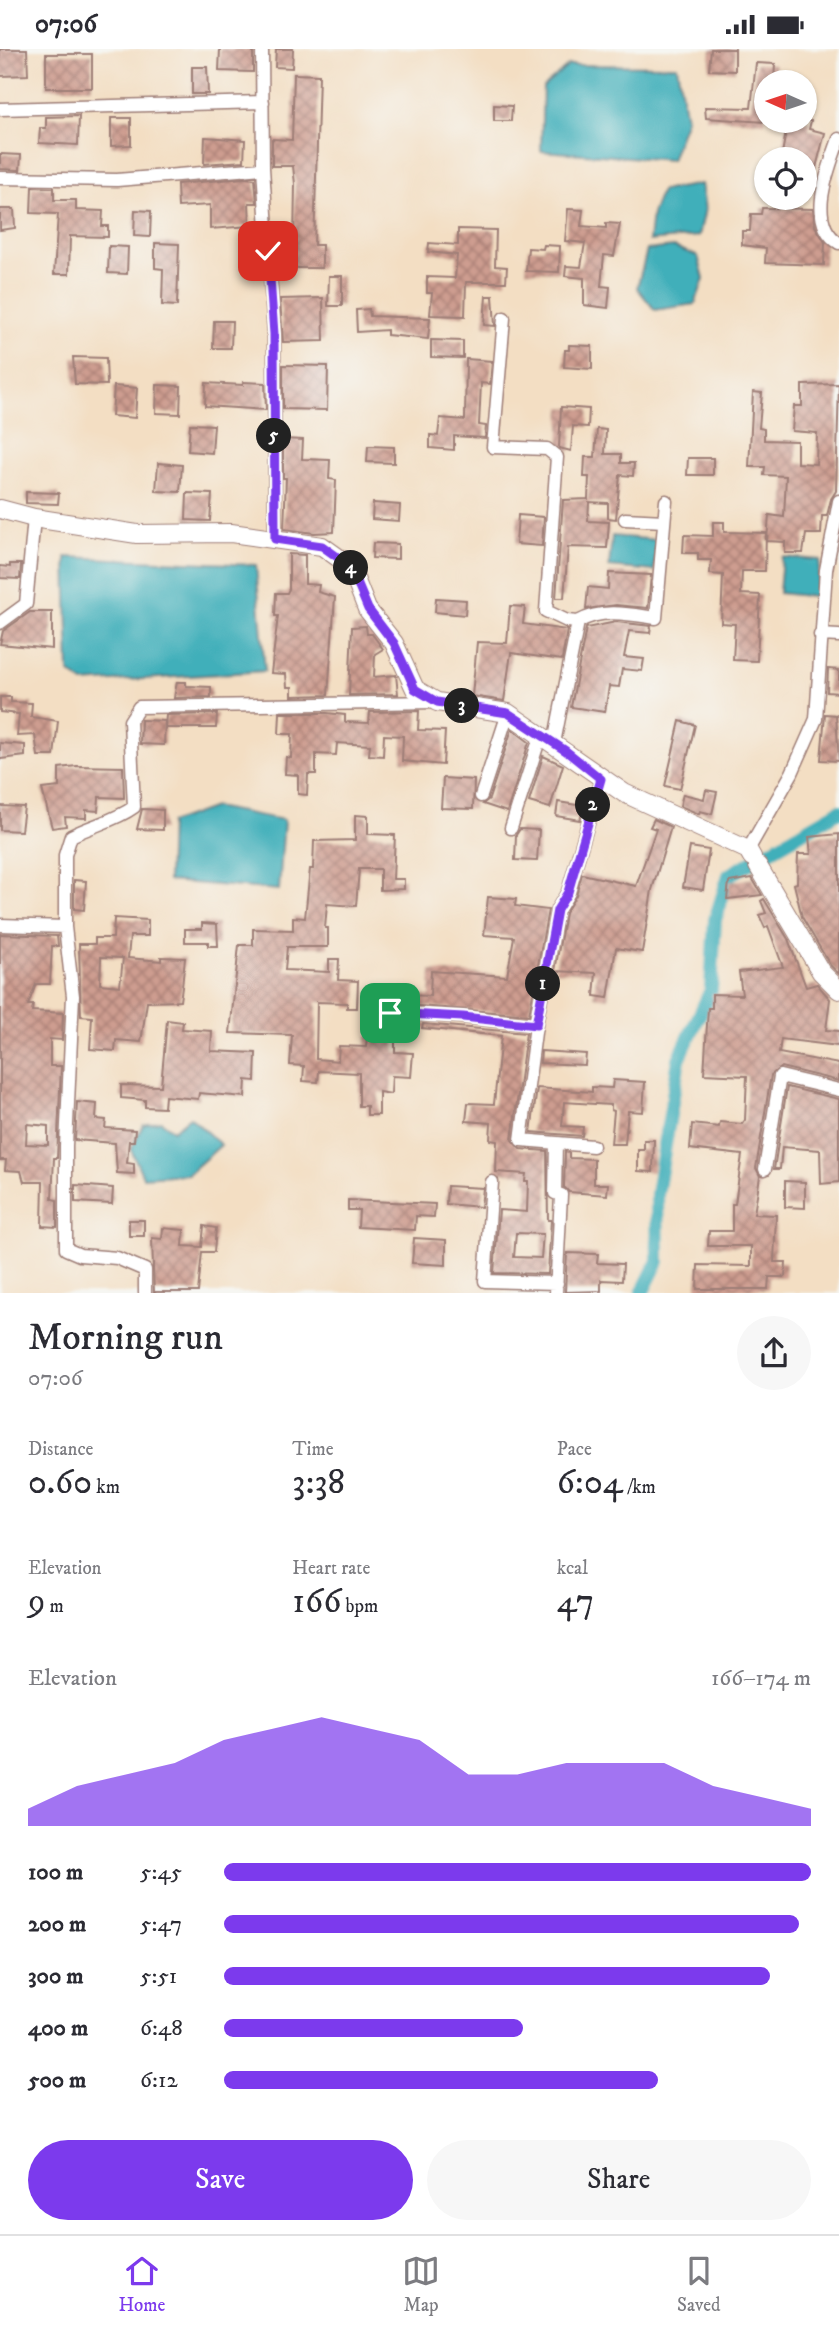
<!DOCTYPE html>
<html lang="en">
<head>
<meta charset="utf-8">
<style>
  :root { --surface:#fff; --page:#f7f7f7; --text:#2b2b33; --muted:#7c7c81; --line:#e1e1e2; --accent:#7c3aed }
  body { margin:0; font-family:"IM FELL DW Pica",serif; background:var(--page); color:var(--text); height:100vh; display:flex; flex-direction:column; font-size:26px; white-space:nowrap }
  * { box-sizing:border-box; margin:0 }
  p { font-size:23px; color:var(--muted) }
  .icon { flex:none; width:38px; height:38px; fill:none; stroke:currentColor; stroke-width:2; stroke-linecap:round; stroke-linejoin:round }
  .map { position:relative; height:1244px; overflow:hidden }
  .side { display:flex; flex-direction:column; background:var(--surface); flex:1 }
  .side>* { flex:none }
  .needle { width:46px; rotate:273deg }
  .fabs { position:absolute; left:754px; top:21px; display:grid; gap:14px }
  .fabs a { display:grid; place-items:center; width:63px; height:63px; border-radius:50%; background:var(--surface); box-shadow:0 2px 5px #0004; font-size:35px }
  .pin { position:absolute; display:grid; place-items:center; width:60px; height:60px; color:#fff; margin:-30px; border-radius:14px; box-shadow:0 4px 10px #0006 }
  .km { position:absolute; width:35px; height:35px; margin:-18px; border-radius:50%; background:#222; color:#fff; font-size:19px; line-height:35px; text-align:center }
  .round { display:grid; place-items:center; flex:none; width:74px; height:74px; border-radius:37px; background:var(--page) }
  .summary { display:flex; align-items:center; justify-content:space-between; height:119px; padding:0 28px }
  h1 { font-size:38px; font-weight:600; line-height:52px }
  .stats { display:grid; grid-template-columns:repeat(3,1fr); gap:10px; height:119px; padding:7px 28px }
  .stats div { display:grid; align-content:center }
  .stats b { font-size:35px; font-weight:600 }
  .stats small { font-size:19px; font-weight:400 }
  .stats p { font-size:19px }
  .chart { height:196px; padding:14px 28px }
  .chart p { display:flex; justify-content:space-between }
  .chart svg { width:100%; height:126px; margin-top:7px; fill:var(--accent); opacity:.7 }
  .primary-button { display:flex; gap:14px; margin-top:auto; padding:14px 28px }
  .primary-button a { flex:1; height:80px; border-radius:42px; background:var(--accent); color:#fff; font-size:28px; font-weight:600; line-height:80px; text-align:center }
  .primary-button a+a { background:var(--page); color:var(--text) }
  ul { padding:0 28px; list-style:none; font-size:23px }
  li { display:grid; grid-template-columns:112px 84px 1fr; align-items:center; height:52px }
  li i { height:18px; border-radius:9px; background:var(--accent) }
  .status { display:flex; justify-content:space-between; align-items:center; height:49px; padding:0 35px; background:var(--surface); direction:ltr }
  .status svg { height:19px; fill:currentColor }
  .dock { display:flex; justify-content:space-around; align-items:center; height:98px; border-top:2px solid var(--line); background:var(--surface); font-size:19px; color:var(--muted) }
  .dock a { display:grid; justify-items:center; gap:4px }
  .dock .current { color:var(--accent) }
  .map>svg:first-child { display:block }
  .water { fill:#3fafba; stroke:#446772; stroke-width:2 }
  .lines { fill:none; stroke-linecap:round; stroke-linejoin:round }
  .canal { stroke:#3fafba; stroke-width:14 }
  .building { fill:url(#building-cross-hatch); fill-rule:evenodd }
  .street-casing { stroke:#9e7e77; stroke-width:15 }
  .secondary-casing { stroke:#9e7e77; stroke-width:20 }
  .street { stroke:#fff; stroke-width:12 }
  .secondary { stroke:#fff; stroke-width:18 }
  .route-casing { stroke:#fff; stroke-width:14 }
  .route { stroke:#7c3aed; stroke-width:9 }
</style>
</head>
<body>
<div class="status"><b>07:06</b><svg viewBox="0 0 49 12"><path d="M0 12V9h3v3zM5 12V6h3v6zM10 12V3h3v9zM15 12V0h3v12zM26 1h20v11H26zM47 4h2v5h-2z"/></svg></div>
<div class="map">
<svg width="839" height="1244" viewBox="0 0 839 1244">
  <defs>
    <pattern id="building-cross-hatch" width="8" height="8" patternUnits="userSpaceOnUse" patternTransform="scale(1.75)"><rect width="8" height="8" fill="#ce9d90"/><path d="M0 0l8 8M0 8l8-8" fill="none" stroke="#a97f76"/></pattern>
  </defs>
  <rect width="100%" height="100%" fill="#f6f6f2"/>
  <filter id="ink" filterUnits="userSpaceOnUse"><feTurbulence type="fractalNoise" baseFrequency=".0143" numOctaves="2"/><feDisplacementMap in="SourceGraphic" scale="14" xChannelSelector="R" yChannelSelector="G"/><feConvolveMatrix kernelMatrix="1 2 1 2 8 2 1 2 1" color-interpolation-filters="sRGB"/></filter>
  <filter id="wash" filterUnits="userSpaceOnUse"><feTurbulence type="fractalNoise" baseFrequency=".00686" numOctaves="4" result="noise"/><feDisplacementMap in="SourceGraphic" scale="28" xChannelSelector="R" yChannelSelector="G"/><feGaussianBlur stdDeviation="1.57" result="paint"/><feColorMatrix in="noise" values="0 0 0 0 0 0 0 0 0 0 0 0 0 0 0 0 0 1.4 0 .05"/><feComposite in="paint" operator="in"/></filter>
  <g filter="url(#wash)">
    <rect width="100%" height="100%" fill="#f3dec3"/>
    <path class="water" d="M569,16L677,17L686,70L671,111L541,102L543,38Z
      M701,135L705,160L699,187L649,192L652,165L661,142Z
      M674,198L698,207L704,230L695,255L655,261L637,239L647,201Z
      M612,487L657,491L654,522L609,518Z
      M66,508L256,516L265,622L83,634L69,623Z
      M782,508L820,511L816,548L779,544Z
      M214,758L284,771L279,841L168,832L170,774Z
      M190,1068L221,1096L188,1125L143,1128L131,1101L143,1076L161,1072L173,1081Z"/>
    <g class="lines">
      <path class="canal" d="M642,1244L658,1212L657,1145L679,1010L711,941L715,871L729,826L839,762"/>
    </g>
    <g id="blocks">
      <path class="building" d="M0,0H27L28,26L0,27Z
        M220,0H253V23L219,22Z
        M276,0H293L292,19L275,18Z
        M711,0H735V22L709,21Z
        M46,5H92V39H46Z
        M756,14L775,15L774,33H766L765,73L706,69L705,58L751,59Z
        M192,18H207L208,45H192Z
        M294,25L319,26L314,196H322V219H278V195H294L295,135L293,117H272V90L292,91Z
        M494,56L512,57L511,72H494Z
        M79,67L78,96L39,94L40,79H46V68Z
        M111,69H131V96L111,97Z
        M788,72H811L809,80L825,84L813,130L805,128L809,110H781Z
        M205,88L245,91L244,112L204,115Z
        M0,105L21,106L20,121L0,120Z
        M244,129L255,130L257,154H249L250,177L210,180V156L178,158L177,135Z
        M32,138L54,139V151H76V161L103,162L102,177H108V188L70,187L69,225H54L58,165L31,164Z
        M762,159L813,160L815,177L825,193L824,216L765,214L766,199L742,196V182H750L751,165H761Z
        M0,160H14L15,179L0,181Z
        M568,160L583,161L581,177L606,179V174L620,175L614,207L604,206L601,237L610,238L608,259L584,256V229L565,227L566,217L581,218L585,194L565,192Z
        M135,161L151,162L150,188L134,187Z
        M458,180L496,181L495,217L507,218L506,233H466L465,267L430,266L432,244H427V228L455,229L457,206L428,203L429,194L458,196Z
        M155,194L179,195L177,257L162,256L163,220L155,219Z
        M544,196L560,197L559,223L526,222L528,199L543,200Z
        M109,197L128,198L127,225L108,224Z
        M329,227H342V257H328Z
        M486,247H493L495,277L484,276Z
        M323,249L324,292L283,293L280,250Z
        M369,260L370,267L430,269L428,290L387,286V281L357,283L356,261Z
        M214,272H232L231,299H213Z
        M431,291L463,292V309L431,308Z
        M569,296L592,297V320L564,318L565,301H569Z
        M73,308L106,309L107,336L75,335Z
        M466,310L492,312L490,335L481,334L479,376L486,377L485,389L454,387V401L430,399V386L438,387L440,369L465,371Z
        M283,316L328,317L327,361L283,360Z
        M243,333L265,334L266,361L205,357L206,334L243,336Z
        M839,335L836,442L831,450L827,467H822L821,485H806L803,504H785V493L767,492L769,466L784,468L786,427L764,426L765,418H749L753,343L762,344L759,379L764,380V391L797,392V414L816,415L817,384L792,382L794,357H802V336Z
        M157,336L181,337L180,365L156,364Z
        M114,337L137,339L135,369L112,367Z
        M561,358L589,360L588,378L573,377L571,402L559,399Z
        M190,375L214,376L212,404L188,402Z
        M597,380L606,381L605,405H621V414H634L633,427L620,426L616,470L608,469V454L589,453L588,472L609,473L607,499L568,498L564,549H556L563,451L588,450L589,428H584L585,408H595Z
        M283,390L303,391L302,410L330,411L329,430L336,431L334,483L314,484L284,480L286,429H283Z
        M368,397L394,398V414L367,413Z
        M688,409H713V426H687Z
        M158,414L182,416L180,443L156,442Z
        M26,443L59,444L58,455L26,454Z
        M187,444L212,445L210,472L186,471Z
        M373,454L400,456L399,472L372,470Z
        M518,466L544,468L542,497L516,495Z
        M713,473H724V483L766,484L765,522H742L741,545L760,546L757,612L733,611L735,575L721,574L723,526L710,525L711,511H698V504H683L684,486L713,487Z
        M373,494L398,495V510L372,509Z
        M289,505L305,506V535L319,536L318,543L335,548L328,646L292,647V638H287L286,625L271,624L278,567H275L276,544H287L289,540Z
        M10,515H21L20,530L0,529V517L10,518Z
        M609,524L651,526L648,559L616,556L586,560L588,538L608,540Z
        M436,549L466,551L465,566L435,563Z
        M510,557L525,558L523,575L567,581L562,611L511,604L504,652L472,647L477,593L507,594Z
        M30,563H52V600L0,595L3,582Z
        M616,573L651,577L650,584L629,582L624,608L644,610L642,622L622,620L619,638L609,637L605,663L571,658L586,579Z
        M366,577L367,585H372L383,600L375,605L374,628L396,626L398,645L349,646L352,578Z
        M828,620L839,621V644L827,643Z
        M177,633H186V637L211,638V648L174,649Z
        M0,648H11V653L32,654L31,668L58,672L54,707H38L35,686L17,687L19,665L0,663Z
        M419,662L418,681L445,682L443,716L402,712L403,687L384,686L383,707L369,706L370,696L337,694L336,706L316,705V725H308L307,746L298,745V726L285,725L286,708L291,709L292,685H279L280,664H327L345,666V673L369,674L370,663Z
        M217,665L216,679H165L166,666Z
        M825,665L836,666L839,712L821,711Z
        M141,671L165,672L164,696L140,695Z
        M680,672L695,676L680,740L665,737Z
        M512,680L529,693L507,763L483,755L489,750Z
        M0,694L25,696V707L0,710Z
        M543,707L563,716L550,759L529,753Z
        M77,717L123,718L124,749L99,748L98,762L86,761V769L65,768L66,777L52,779L42,740L59,738V719Z
        M443,729L474,731L473,760L441,759Z
        M706,741L717,743L712,765L700,762L699,765L680,757L683,745L704,750Z
        M578,749L586,750L580,771L556,767L558,753L577,756Z
        M0,757L24,758L21,782L0,781Z
        M142,760L163,761V781L137,780Z
        M355,766L368,767V785L395,786L393,830H404V840L380,841V820H359L356,857L327,855L325,879H328V898H287L285,921L329,923V910H339L338,931L358,932L357,959H347V954L317,953L316,1010L338,1012L339,997L366,998L367,987H395V1003L413,1004L411,1028L392,1027L391,1045L379,1043V1066H367V1057H359V1024L319,1022L318,1033L303,1032L304,1017L290,1016L292,986L230,984L239,896H253V880L293,881V868L305,869L310,820H313L314,792L355,791Z
        M654,770L671,778L652,841L642,903L616,899L608,949L594,947L596,924L555,922L565,864L576,846L582,825L636,837L656,780L650,778Z
        M520,780L539,781L537,812L515,811L516,786Z
        M839,785V925L830,916L802,868L794,835L797,834L798,805H811L809,788Z
        M690,798L709,801L703,841L683,838Z
        M752,829L762,846L727,850L729,833Z
        M74,831L86,832L84,861L74,860Z
        M488,848L516,850L515,857L548,861L529,966L407,956L408,946L430,947L431,922L507,927L514,888L484,886Z
        M764,850L788,890L806,938L817,935L830,950L826,981L839,982V997L781,990L779,1004L839,1015V1032L781,1018L771,1026L756,1119L760,1127L754,1165L776,1166L774,1213H786L785,1228H769L768,1240H697L698,1216L751,1217V1197H708L709,1182H732V1155H735L742,1106L690,1100L692,1075L719,1078L720,1073L742,1075L745,1071L747,1027L704,1025L708,959H712V945L742,946L739,923L783,918L768,877L765,879L759,866L766,864L761,852Z
        M114,869L148,871V887H130L128,909L161,912V908L185,909L182,938L180,952L147,953L141,993L116,991L115,1002L90,1000L92,968L81,967L79,895H95V889H113ZM101,908L123,909L120,937L100,935Z
        M202,874L217,875L218,897H208V893H185V880H202Z
        M0,885L57,887L58,897H52L50,935H36L28,956H33L32,962L63,964L62,991L50,990V1017H61L57,1109H54L52,1150L57,1151V1178L42,1177L43,1133H24L21,1122L5,1121L6,1111H0ZM27,1075L48,1077V1096L26,1095Z
        M167,971L183,973L182,980L212,982L211,1002L256,1004L255,1032L246,1031L245,1048L199,1044L198,1050L165,1047L164,1059L145,1058V1051L121,1049V1036L161,1037Z
        M423,975L526,984L512,1091L520,1100L547,1102L548,1171H551L548,1225L494,1224L499,1161L527,1163L528,1132H525L526,1125L496,1123L497,1092L490,1091L491,1074L466,1072L468,1054L494,1055L501,987L422,979ZM516,1184L543,1185L541,1209L514,1208Z
        M541,1002L586,1005L585,1016L540,1014Z
        M613,1031L645,1033L643,1063L628,1062L625,1095H611L614,1062L611,1061V1056L564,1053L562,1077L583,1078L582,1087L531,1083L537,1039L592,1043V1038L612,1039Z
        M787,1038L839,1050V1133L821,1135L820,1101L782,1098L780,1120H774Z
        M77,1053L97,1055L96,1070L106,1071L105,1079L135,1081L134,1092H129L127,1114L134,1115V1125L117,1124L115,1094L75,1091Z
        M644,1091H654L653,1123L638,1122V1101H644Z
        M565,1103L569,1104V1109L594,1110V1135H608L607,1146L569,1143L564,1138Z
        M785,1132L805,1133V1159L785,1158Z
        M75,1136L113,1139L112,1155L75,1153Z
        M447,1137L483,1139L481,1158L446,1155Z
        M348,1151L435,1155L434,1168L416,1167L415,1181L358,1178L359,1161H348Z
        M129,1171H144V1187H129Z
        M204,1177L216,1179L214,1203H202L198,1243H154L152,1189L162,1190L163,1179L184,1181L183,1197L202,1198Z
        M414,1189L446,1191V1216L412,1214Z
        M567,1204L598,1205L597,1214L623,1215L622,1232L601,1231V1242L565,1243Z"/>
    </g>
  </g>
  <g filter="url(#ink)">
    <use href="#blocks" fill-opacity="0" stroke="#9e7e77" stroke-width="2"/>
    <g class="lines">
      <g class="street-casing">
        <path id="street" d="M262,0L263,119L274,285L275,490
          M0,60L263,53
          M839,90C829,119 805,173 839,194
          M0,129L117,131L263,119
          M504,269L493,398L547,400L557,408L546,562L567,572L578,573L554,694
          M625,470L664,472
          M578,573C602,559 629,565 656,569L666,452
          M0,574L26,555L34,469
          M820,586L839,587
          M481,747L508,664
          M511,779L541,685
          M748,801L792,724L816,670L826,521L839,452
          M0,876L65,878V806L71,787C92,776 115,772 134,758L130,672L139,658L435,653
          M65,878L73,947L66,1097V1200L80,1206L117,1209L145,1221V1244
          M390,964L463,968L536,976
          M593,1097L521,1091L536,976L557,861L568,843L601,730
          M765,1120L780,1027L839,1041
          M492,1133L485,1232L557,1234
          M556,1244L561,1146L555,1144L556,1094"/>
      </g>
      <g class="secondary-casing">
        <path id="secondary" d="M0,460L34,469L137,485L231,484L322,497L350,517L367,560L394,594L415,640L437,653L508,664L624,744L748,801L752,808
          M758,817L821,923L839,941"/>
      </g>
      <use href="#street" class="street"/>
      <use href="#secondary" class="secondary"/>
    </g>
  </g>
  <g class="lines" filter="url(#ink)">
    <g class="route-casing">
      <path id="route" d="M268,202L274,285L275,490L322,497L350,517L368,560L394,594L415,640L437,653L508,664L566,702L601,730L568,843L557,861L536,976L463,968L390,964"/>
    </g>
    <use href="#route" class="route"/>
  </g>
</svg>
<div class="fabs">
<a><svg class="needle" viewBox="-14 -14 28 28"><path d="M0-13l5 13h-10z" fill="#e53935"/><path d="M0 13l5-13h-10z" fill="#7c7c81"/></svg></a>
<a><svg class="icon" aria-label="locate" viewBox="0 0 24 24"><circle cx="12" cy="12" r="6"/><path d="M12 2v4M12 18v4M2 12h4M18 12h4"/></svg></a>
</div>
<div class="pin" style="left:390px;top:964px;background:#1e9e55"><svg class="icon" aria-label="arrive" viewBox="0 0 24 24"><path d="M6 21V4h12l-3 4 3 4H6"/></svg></div>
<div class="pin" style="left:268px;top:202px;background:#d93025"><svg class="icon" aria-label="check" viewBox="0 0 24 24"><path d="M5 12l5 5 9-10"/></svg></div>
<b class="km" style="left:543px;top:935px">1</b>
<b class="km" style="left:593px;top:756px">2</b>
<b class="km" style="left:462px;top:657px">3</b>
<b class="km" style="left:351px;top:519px">4</b>
<b class="km" style="left:274px;top:387px">5</b>
</div>
<section class="side">
<div class="summary"><div><h1>Morning run</h1><p>07:06</p></div><a class="round"><svg class="icon" aria-label="share" viewBox="0 0 24 24"><path d="M12 15V3M7 8l5-5 5 5M5 13v7h14v-7"/></svg></a></div>
<div class="stats">
<div><p>Distance</p><b>0.60<small> km</small></b></div>
<div><p>Time</p><b>3:38</b></div>
<div><p>Pace</p><b>6:04<small> /km</small></b></div>
</div>
<div class="stats">
<div><p>Elevation</p><b>9<small> m</small></b></div>
<div><p>Heart rate</p><b>166<small> bpm</small></b></div>
<div><p>kcal</p><b>47</b></div>
</div>
<div class="chart"><p><span>Elevation</span>166–174 m</p>
<svg viewBox="0 0 160 44" preserveAspectRatio="none"><path d="M0 44V38L10 30L20 26L30 22L40 14L50 10L60 6L70 10L80 14L90 26L100 26L110 22L120 22L130 22L140 30L150 34L160 38V44z"/></svg>
</div>
<ul>
<li><b>100 m</b>5:45<i style="width:100%"></i></li>
<li><b>200 m</b>5:47<i style="width:98%"></i></li>
<li><b>300 m</b>5:51<i style="width:93%"></i></li>
<li><b>400 m</b>6:48<i style="width:51%"></i></li>
<li><b>500 m</b>6:12<i style="width:74%"></i></li>
</ul>
<div class="primary-button"><a>Save</a><a>Share</a></div>
</section>
<nav class="dock">
<a class="current"><svg class="icon" aria-label="home" viewBox="0 0 24 24"><path d="M3 11l9-7 9 7M6 9v11h12V9"/></svg>Home</a>
<a><svg class="icon" aria-label="map" viewBox="0 0 24 24"><path d="M3 6l6-2 6 2 6-2v14l-6 2-6-2-6 2zM9 4v14M15 6v14"/></svg>Map</a>
<a><svg class="icon" aria-label="saved" viewBox="0 0 24 24"><path d="M7 4h10v16l-5-4-5 4z"/></svg>Saved</a>
</nav>
</body>
</html>
